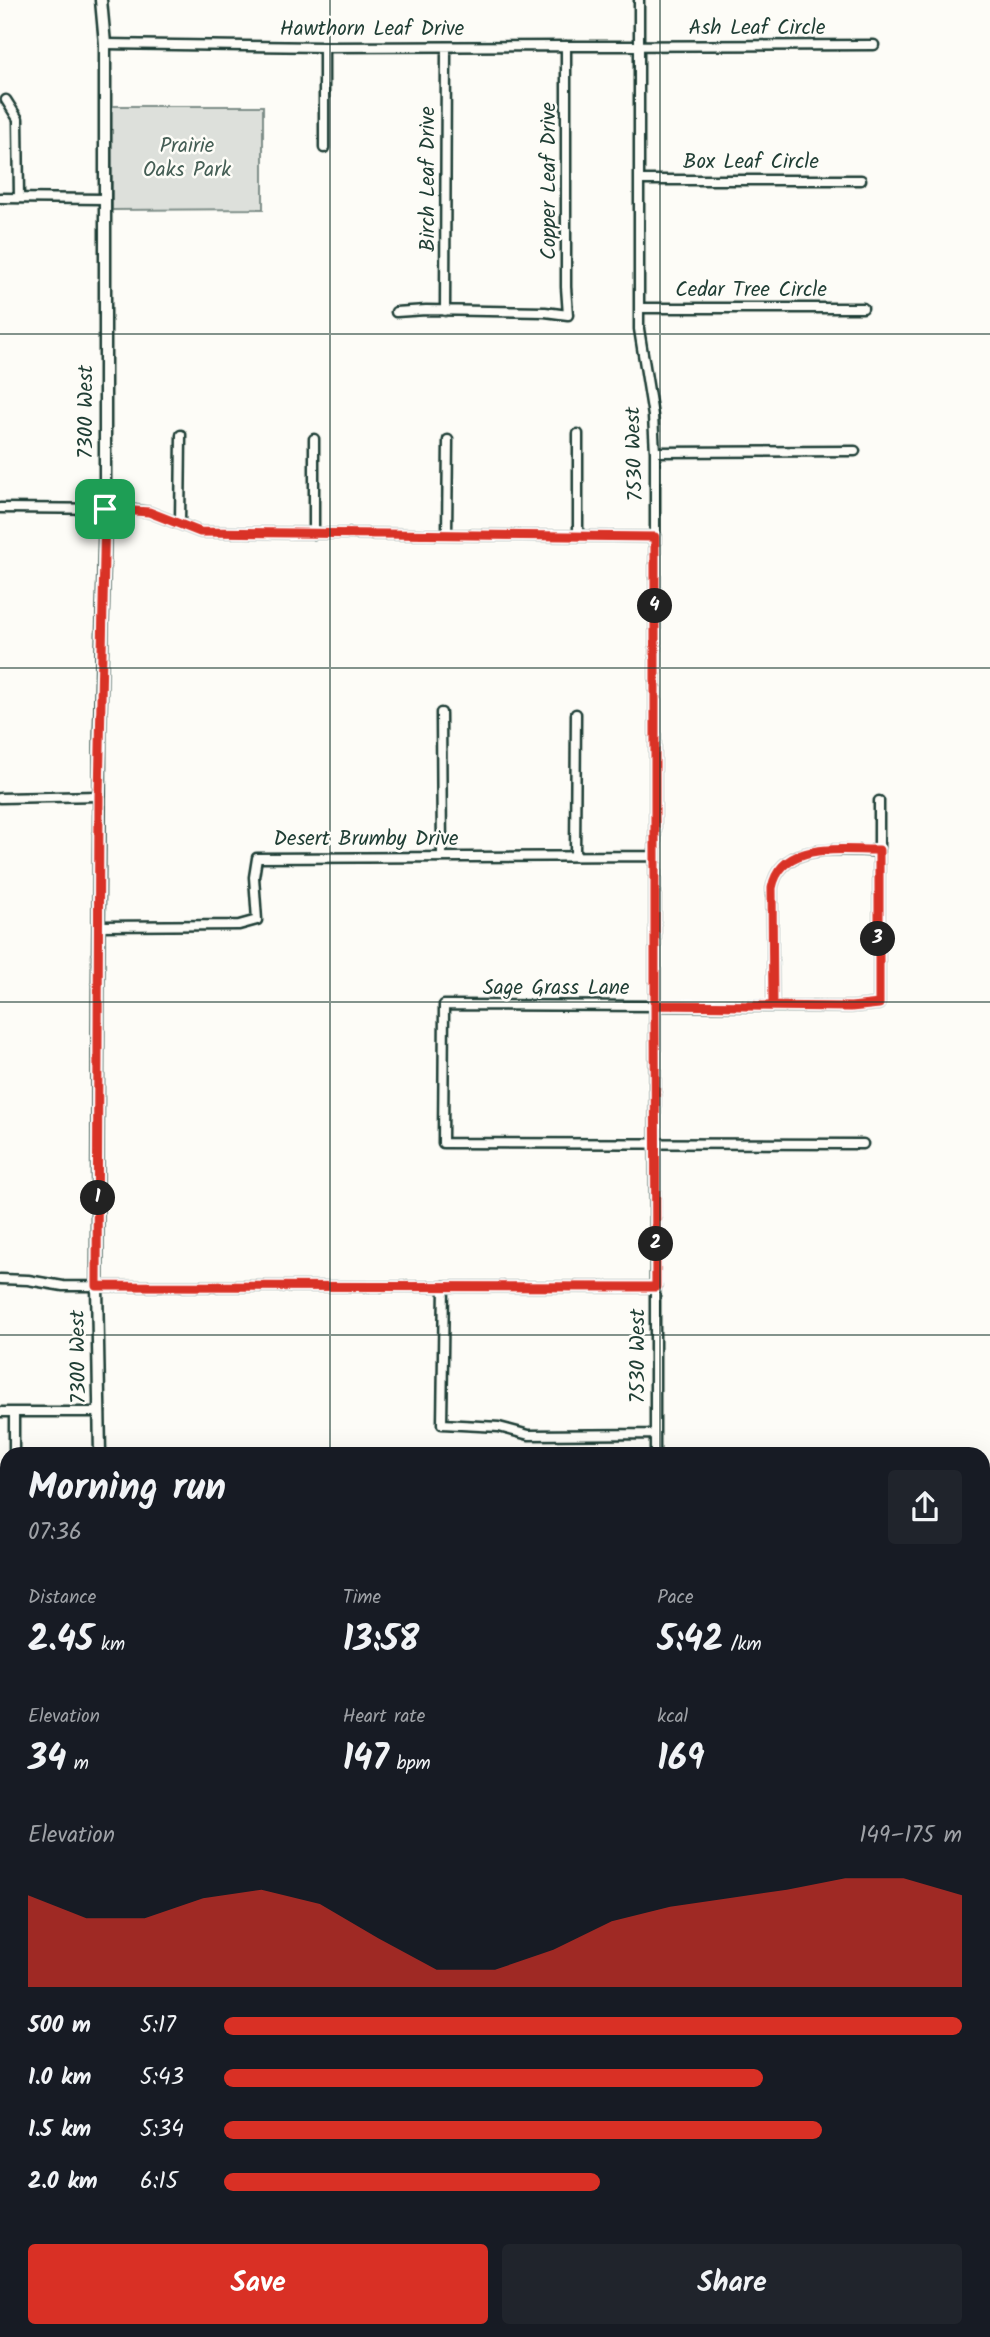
<!DOCTYPE html>
<html lang="en">
<head>
<meta charset="utf-8">
<style>
  :root { --surface:#171b24; --page:#20242c; --text:#f1f3f6; --muted:#9ea1a6; --accent:#d93025 }
  body { margin:0; font-family:Kalam,sans-serif; background:var(--page); color:var(--text); height:100vh; display:flex; flex-direction:column; font-size:26px; white-space:nowrap }
  * { box-sizing:border-box; margin:0 }
  p { font-size:23px; color:var(--muted) }
  .icon { flex:none; width:38px; height:38px; fill:none; stroke:currentColor; stroke-width:2; stroke-linecap:round; stroke-linejoin:round }
  .map { position:relative; flex:1; overflow:hidden }
  .panel { position:absolute; left:0px; top:1447px; width:990px; height:891px; display:flex; flex-direction:column; background:var(--surface); border-radius:21px 21px 0 0; box-shadow:0 7px 28px #0002 }
  .panel>* { flex:none }
  .pin { position:absolute; display:grid; place-items:center; width:60px; height:60px; color:#fff; margin:-30px; border-radius:14px; box-shadow:0 4px 10px #0006 }
  .km { position:absolute; width:35px; height:35px; margin:-18px; border-radius:50%; background:#222; color:#fff; font-size:19px; line-height:35px; text-align:center }
  .round { display:grid; place-items:center; flex:none; width:74px; height:74px; border-radius:7px; background:var(--page) }
  .overview { display:flex; align-items:center; justify-content:space-between; height:119px; padding:0 28px }
  h1 { font-size:38px; font-weight:700; line-height:52px }
  .figures { display:grid; grid-template-columns:repeat(3,1fr); gap:10px; height:119px; padding:7px 28px }
  .figures div { display:grid; align-content:center }
  .figures b { font-size:35px; font-weight:700 }
  .figures small { font-size:19px; font-weight:400 }
  .figures p { font-size:19px }
  .chart { height:196px; padding:14px 28px }
  .chart p { display:flex; justify-content:space-between }
  .chart svg { width:100%; height:126px; margin-top:7px; fill:var(--accent); opacity:.7 }
  .cta { display:flex; gap:14px; margin-top:auto; padding:14px 28px }
  .cta a { flex:1; height:80px; border-radius:7px; background:var(--accent); color:#fff; font-size:28px; font-weight:700; line-height:80px; text-align:center }
  .cta a+a { background:var(--page); color:var(--text) }
  ul { padding:0 28px; list-style:none; font-size:23px }
  li { display:grid; grid-template-columns:112px 84px 1fr; align-items:center; height:52px }
  li i { height:18px; border-radius:9px; background:var(--accent) }
  .map>svg:first-child { display:block }
  .green { fill:#dde0db; stroke:#7e8e88; stroke-width:2 }
  .lines { fill:none; stroke-linecap:round; stroke-linejoin:round }
  .minor-casing { stroke:#1f3d34; stroke-width:13 }
  .tertiary-casing { stroke:#1f3d34; stroke-width:15 }
  .secondary-casing { stroke:#1f3d34; stroke-width:16 }
  .minor { stroke:#fdfcf7; stroke-width:8 }
  .tertiary { stroke:#fdfcf7; stroke-width:10 }
  .secondary { stroke:#fdfcf7; stroke-width:10 }
  .route-casing { stroke:#fff; stroke-width:14 }
  .route { stroke:#d93025; stroke-width:9 }
  .grid { fill:none; stroke:#1f3d34; stroke-width:2; stroke-opacity:0.55 }
  .labels { text-anchor:middle; dominant-baseline:central; stroke-width:5; stroke-linejoin:round; paint-order:stroke }
  .street-label { font-size:21px; fill:#1f3d34; stroke:#fdfcf7 }
  .park-label { font-size:21px; fill:#455e55; stroke:#fdfcf7 }
</style>
</head>
<body>
<div class="map">
<svg width="990" height="2337" viewBox="0 0 990 2337">
  <rect width="100%" height="100%" fill="#fdfcf7"/>
  <filter id="ink" filterUnits="userSpaceOnUse"><feTurbulence type="fractalNoise" baseFrequency=".0143" numOctaves="2"/><feDisplacementMap in="SourceGraphic" scale="14" xChannelSelector="R" yChannelSelector="G"/><feConvolveMatrix kernelMatrix="1 2 1 2 8 2 1 2 1" color-interpolation-filters="sRGB"/></filter>
  <g filter="url(#ink)">
    <path class="green" d="M263,106V209L112,210L111,106Z"/>
    <g class="lines">
      <g class="minor-casing">
        <path id="minor" d="M639,0V329L653,416L655,452V1454
          M105,44L324,47L874,45
          M324,47V148
          M6,100L18,119L19,198
          M640,180H861
          M0,198L105,199
          M639,308H863
          M445,311L446,47
          M396,312L426,310L545,312L568,315L566,287V46
          M578,434V535
          M655,452L855,451
          M0,508L125,509L149,512L200,532L655,537
          M180,524L181,435
          M314,534V439
          M447,534L448,440
          M441,713L442,856
          M0,798L99,796
          M575,856L576,714
          M99,926L239,925L257,920L254,877L257,858L654,856
          M773,1006L772,888C781,840 843,851 879,851
          M863,1144L443,1143L444,1005L851,1007L879,1004V801
          M0,1279L28,1280L63,1286L656,1287
          M444,1286L442,1424L499,1427L529,1435L655,1434
          M0,1412H100
          M14,1412V1454
          M0,1697H7
          M984,1830L990,1823
          M0,2276L7,2275
          M984,2328L990,2327
          M455,2337L462,2331"/>
      </g>
      <g class="tertiary-casing">
        <path id="tertiary" d="M100,1454L97,1286L98,997L100,732L105,510V44L101,0"/>
      </g>
      <g class="secondary-casing">
        <path id="secondary" d="M0,1915L7,1917
          M984,2201L990,2203"/>
      </g>
      <use href="#minor" class="minor"/>
      <use href="#tertiary" class="tertiary"/>
      <use href="#secondary" class="secondary"/>
    </g>
  </g>
  <g class="lines" filter="url(#ink)">
    <g class="route-casing">
      <path id="route" d="M105,509L99,796L97,1286L656,1287L655,1005L773,1006L772,888C781,840 843,851 879,850V1004L851,1007L655,1005V537L200,532L149,512L105,509"/>
    </g>
    <use href="#route" class="route"/>
  </g>
  <path class="grid" d="M330,0V1454M660,0V1454M0,334H990M0,668H990M0,1002H990M0,1335H990M0,1669H7M984,1669H990M0,2003H7M984,2003H990M330,2331V2337M660,2331V2337"/>
  <g class="labels">
    <g class="street-label">
      <text x="757" y="28">Ash Leaf Circle</text>
      <text x="372" y="29">Hawthorn Leaf Drive</text>
      <text x="751" y="162">Box Leaf Circle</text>
      <text transform="translate(428 179) rotate(-90)">Birch Leaf Drive</text>
      <text transform="translate(549 181) rotate(-90)">Copper Leaf Drive</text>
      <text x="751" y="290">Cedar Tree Circle</text>
      <text transform="translate(86 412) rotate(-90)">7300 West</text>
      <text transform="translate(635 454) rotate(-92)">7530 West</text>
      <text x="366" y="839">Desert Brumby Drive</text>
      <text x="556" y="988">Sage Grass Lane</text>
      <text transform="translate(638 1356) rotate(-90)">7530 West</text>
      <text transform="translate(79 1357) rotate(-91)">7300 West</text>
    </g>
    <g class="park-label">
      <text x="187" y="146">Prairie<tspan x="187" dy="24">Oaks Park</tspan></text>
    </g>
  </g>
</svg>
<div class="pin" style="left:105px;top:509px;background:#1e9e55"><svg class="icon" aria-label="arrive" viewBox="0 0 24 24"><path d="M6 21V4h12l-3 4 3 4H6"/></svg></div>
<b class="km" style="left:98px;top:1198px">1</b>
<b class="km" style="left:656px;top:1244px">2</b>
<b class="km" style="left:878px;top:939px">3</b>
<b class="km" style="left:655px;top:606px">4</b>
<section class="panel">
<div class="overview"><div><h1>Morning run</h1><p>07:36</p></div><a class="round"><svg class="icon" aria-label="share" viewBox="0 0 24 24"><path d="M12 15V3M7 8l5-5 5 5M5 13v7h14v-7"/></svg></a></div>
<div class="figures">
<div><p>Distance</p><b>2.45<small> km</small></b></div>
<div><p>Time</p><b>13:58</b></div>
<div><p>Pace</p><b>5:42<small> /km</small></b></div>
</div>
<div class="figures">
<div><p>Elevation</p><b>34<small> m</small></b></div>
<div><p>Heart rate</p><b>147<small> bpm</small></b></div>
<div><p>kcal</p><b>169</b></div>
</div>
<div class="chart"><p><span>Elevation</span>149–175 m</p>
<svg viewBox="0 0 160 44" preserveAspectRatio="none"><path d="M0 44V12L10 20L20 20L30 13L40 10L50 15L60 27L70 38L80 38L90 31L100 21L110 16L120 13L130 10L140 6L150 6L160 12V44z"/></svg>
</div>
<ul>
<li><b>500 m</b>5:17<i style="width:100%"></i></li>
<li><b>1.0 km</b>5:43<i style="width:73%"></i></li>
<li><b>1.5 km</b>5:34<i style="width:81%"></i></li>
<li><b>2.0 km</b>6:15<i style="width:51%"></i></li>
</ul>
<div class="cta"><a>Save</a><a>Share</a></div>
</section>
</div>
</body>
</html>
